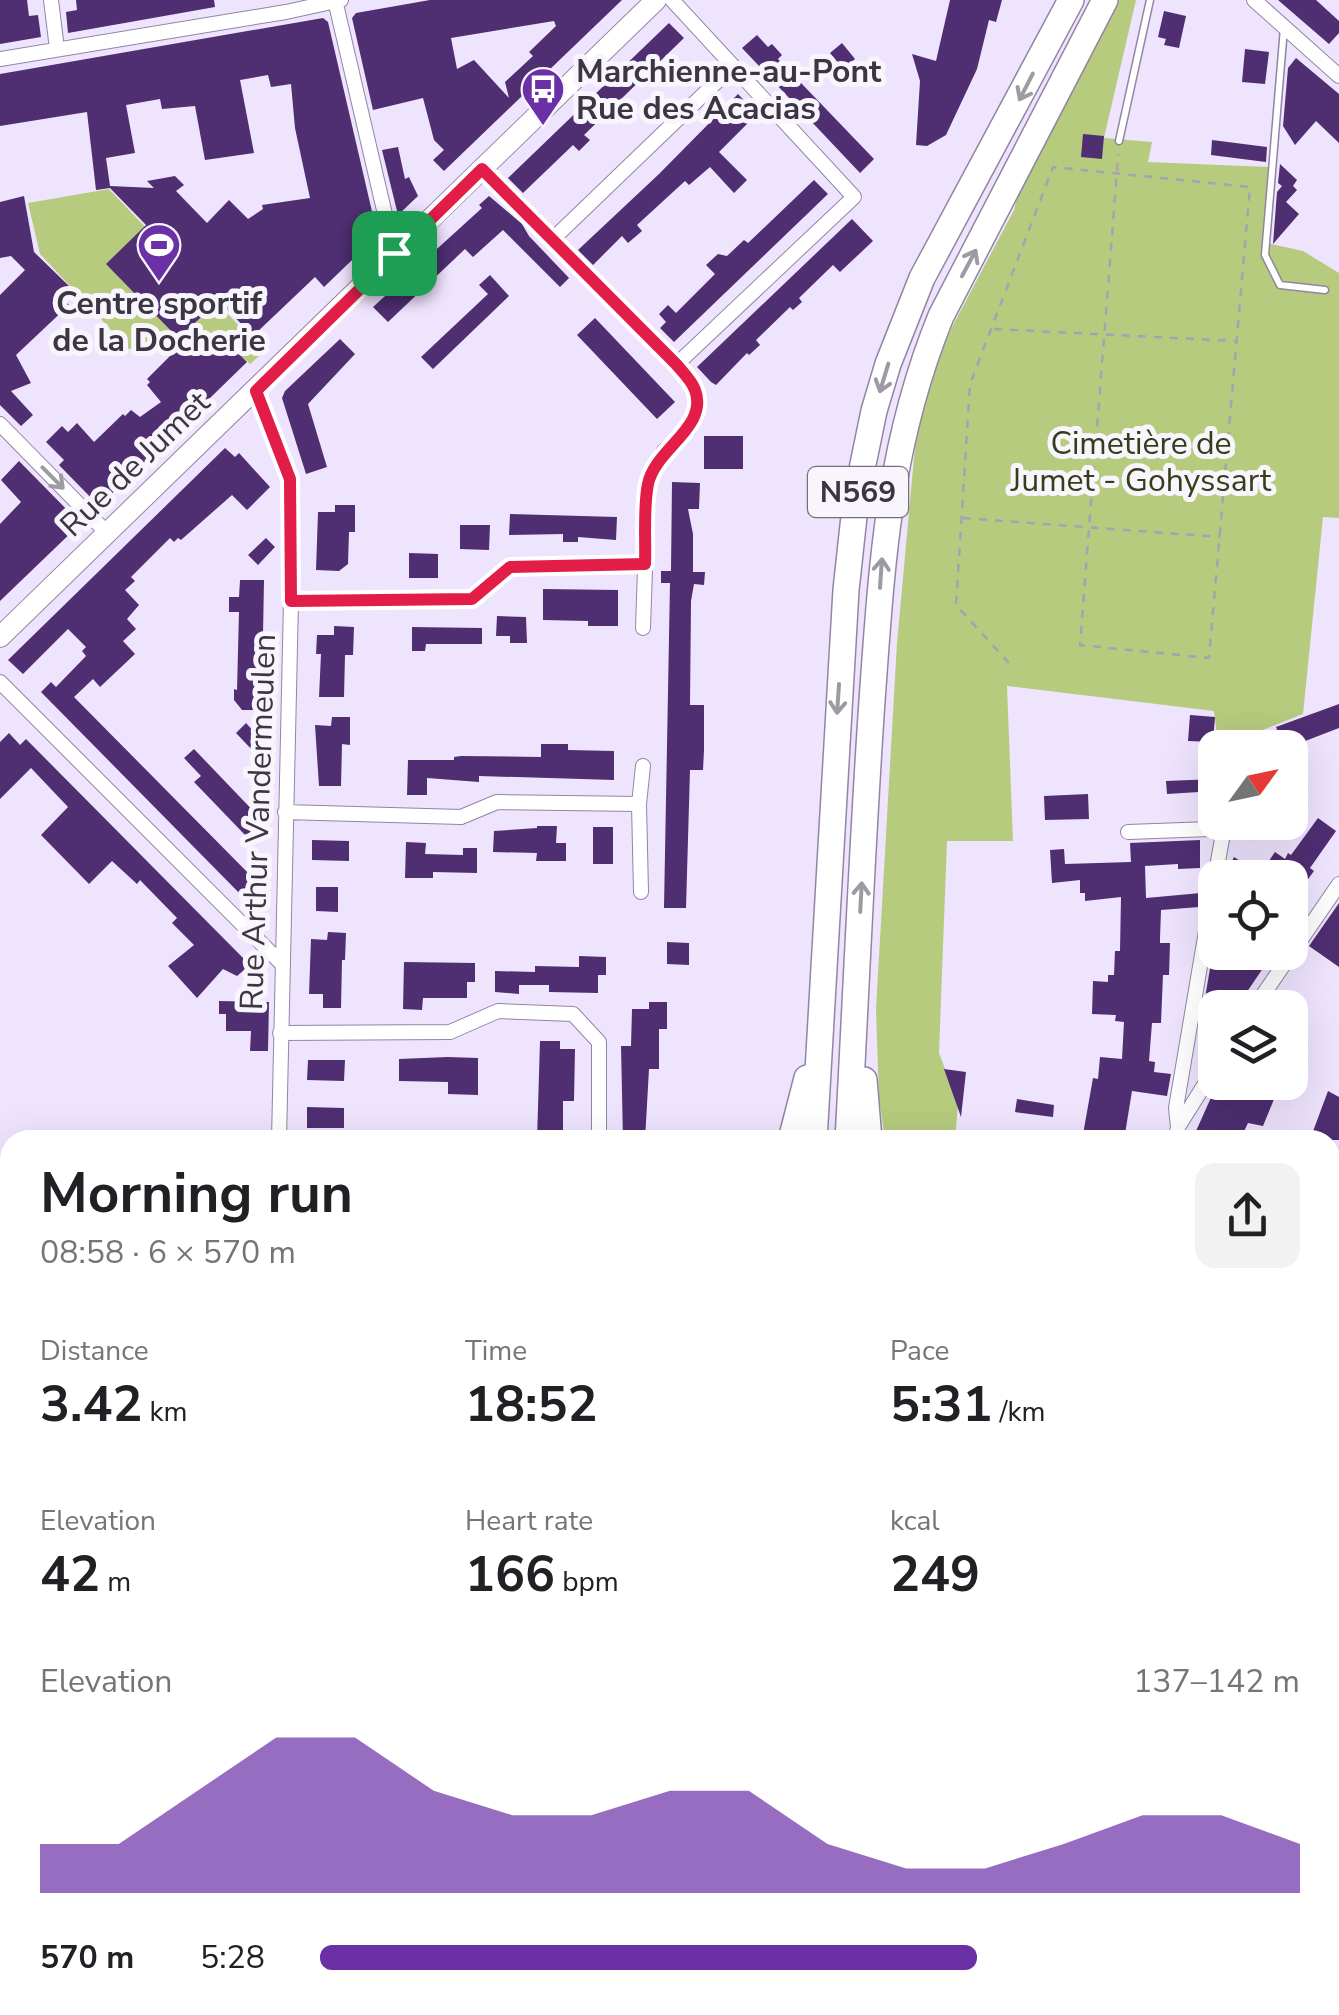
<!DOCTYPE html>
<html lang="en">
<head>
<meta charset="utf-8">
<style>
  :root { --surface:#fff; --page:#f2f2f2; --text:#202124; --muted:#757577; --accent:#6b30a6 }
  body { margin:0; font-family:"Nunito Sans",sans-serif; background:var(--page); color:var(--text); height:100vh; display:flex; flex-direction:column; font-size:38px; white-space:nowrap }
  * { box-sizing:border-box; margin:0 }
  p { font-size:32px; color:var(--muted) }
  .icon { flex:none; width:55px; height:55px; fill:none; stroke:currentColor; stroke-width:2; stroke-linecap:round; stroke-linejoin:round }
  .map { position:relative; flex:1; overflow:hidden }
  .details { position:absolute; left:0px; top:1130px; width:1340px; height:885px; display:flex; flex-direction:column; background:var(--surface); border-radius:30px 30px 0 0; box-shadow:0 10px 40px #0002 }
  .details>* { flex:none }
  .needle { width:65px; rotate:57deg }
  .tools { position:absolute; left:1198px; top:730px; display:grid; gap:20px }
  .tools a { display:grid; place-items:center; width:110px; height:110px; border-radius:20px; background:var(--surface); box-shadow:0 10px 40px #0002; font-size:50px }
  .pin { position:absolute; display:grid; place-items:center; width:85px; height:85px; color:#fff; margin:-42px; border-radius:20px; box-shadow:0 5px 15px #0006 }
  .round { display:grid; place-items:center; flex:none; width:105px; height:105px; border-radius:20px; background:var(--page) }
  .summary { display:flex; align-items:center; justify-content:space-between; height:170px; padding:0 40px }
  h1 { font-size:55px; font-weight:700; line-height:75px }
  .stats { display:grid; grid-template-columns:repeat(3,1fr); gap:15px; height:170px; padding:10px 40px }
  .stats div { display:grid; align-content:center }
  .stats b { font-size:50px; font-weight:700 }
  .stats small { font-size:28px; font-weight:400 }
  .stats p { font-size:28px }
  .chart { height:280px; padding:20px 40px }
  .chart p { display:flex; justify-content:space-between }
  .chart svg { width:100%; height:180px; margin-top:10px; fill:var(--accent); opacity:.7 }
  ul { padding:0 40px; list-style:none; font-size:32px }
  li { display:grid; grid-template-columns:160px 120px 1fr; align-items:center; height:75px }
  li i { height:25px; border-radius:12px; background:var(--accent) }
  .map>svg:first-child { display:block }
  .green { fill:#b6cb7d }
  .forest { fill:#9fb560 }
  .building { fill:#4f2e72; fill-rule:evenodd }
  .lines { fill:none; stroke-linecap:round; stroke-linejoin:round }
  .lane-casing { stroke:#9285a3; stroke-width:9 }
  .street-casing { stroke:#9285a3; stroke-width:16 }
  .secondary-casing { stroke:#9285a3; stroke-width:22 }
  .highway-casing { stroke:#9285a3; stroke-width:28 }
  .path { stroke:#aaa0b5; stroke-width:2.5; stroke-dasharray:8 8; stroke-linecap:butt }
  .lane { stroke:#fff; stroke-width:6 }
  .street { stroke:#fff; stroke-width:14 }
  .secondary { stroke:#fff; stroke-width:20 }
  .highway { stroke:#fff; stroke-width:25 }
  .oneway { stroke:#9e9aa1 }
  .route-casing { stroke:#fff; stroke-width:20 }
  .route { stroke:#e11d48; stroke-width:12 }
  .labels { text-anchor:middle; dominant-baseline:central; stroke-width:10; stroke-linejoin:round; paint-order:stroke }
  .shield { fill:#f8f5fc; stroke:#746f7a; stroke-width:2.5 }
  .shield-label { font-size:30px; font-weight:bold; fill:#3c3643 }
  .poi-label { font-size:32px; font-weight:bold; fill:#3c3643; stroke:#f8f5fc; text-anchor:start }
  .park-label { font-size:32px; fill:#353e1a; stroke:#f8f5fc }
  .street-label { font-size:32px; fill:#3c3643; stroke:#f8f5fc }
</style>
</head>
<body>
<div class="map">
<svg width="1339" height="2015" viewBox="0 0 1339 2015">
  <rect width="100%" height="100%" fill="#efe4fe"/>
  <path class="green" d="M1113,0H1136L1104,138L1152,142L1148,162L1269,167L1262,242L1303,251L1339,273V518L1323,517L1303,714L1240,739L1217,735L1214,711L1007,686L1013,841H947L939,1053L958,1103L955,1140H885L879,1098L876,1009L897,643L916,436L930,379L951,329L1014,210L1019,189Z
    M109,189L264,352L250,364C222,334 167,346 129,349L40,254L28,203Z
    M1330,1511L1339,1515V1592L1330,1588Z"/>
  <path class="forest" d="M0,1193L10,1203V1590L4,1596L0,1592Z
    M373,2005H459L454,2015H374Z
    M590,2005H843L837,2015H586Z"/>
  <path class="building" d="M0,0H27L29,16L38,15L41,37L0,44Z
    M76,0H214L215,7L68,33L66,12L77,10Z
    M430,0H622L444,171L433,160L444,150L434,140L423,98L373,110L352,18L356,13ZM554,21L556,26L529,52L533,56L505,82L509,98L474,60L457,69L451,38Z
    M950,0H1002L996,22L989,20L977,69L946,135L927,146L916,145L920,81L912,54L936,61Z
    M1278,0H1316L1339,21V33L1329,44Z
    M1164,11L1186,16L1179,48L1164,45L1166,39L1158,37Z
    M323,18L328,22L377,233L375,238L324,287L315,277L253,336L219,301L178,338L106,264L146,225L110,188L96,190L87,112L0,126V74ZM268,75L271,87L291,84L295,128L310,198L262,205L263,209L248,219L229,200L207,223L176,191L184,185L175,176L147,181L154,188L110,186L106,158L135,153L126,105L160,99L162,109L195,106L205,160L254,153L240,80Z
    M669,23L684,38L584,135L590,140L579,151L573,145L523,193L508,178Z
    M757,35L768,47L772,44L782,55L778,59L874,159L860,173L742,48Z
    M842,43L855,59L843,69L830,53Z
    M1245,49L1269,52L1265,84L1242,82Z
    M1296,58L1339,94V143L1316,121L1295,145L1283,126L1288,68Z
    M738,94L757,114L719,152L747,180L734,193L710,167L689,185L685,181L637,225L642,231L628,243L622,236L593,265L578,250L659,174Z
    M1083,134L1104,136L1102,159L1081,157Z
    M1212,140L1267,147L1266,162L1211,155Z
    M398,147L405,179L409,177L418,196L398,215L382,150Z
    M1280,164L1297,180L1293,186L1297,190L1286,202L1299,214L1273,244L1277,192L1282,186L1278,183Z
    M814,180L828,194L674,342L660,328L666,322L659,314L668,305L676,313L715,274L706,265L718,254L727,256L744,240L748,243Z
    M24,196L34,252L70,287L60,296L69,305L16,355L31,383L11,391L33,415L21,426L0,405V295L25,270L11,256L0,258V202Z
    M489,196L522,224L529,236L569,278L560,287L503,230L473,257L465,249L388,322L373,307L482,208L479,205Z
    M852,219L873,241L840,272L833,265L799,298L802,302L793,310L790,307L756,340L760,345L749,355L747,353L716,385L711,382L697,367Z
    M490,275L509,296L433,369L421,357L488,294L479,285Z
    M595,318L675,402L657,419L577,335Z
    M340,339L355,354L308,404L327,467L306,474L282,398L285,391Z
    M200,347L235,350L247,362L99,506L59,465L64,460L46,442L62,426L68,432L77,423L94,442L123,414L125,416L131,410L140,417L161,402L147,385L150,382L147,379L177,349Z
    M704,436H743V469H704Z
    M225,448L235,457L239,453L270,487L247,510L232,495L181,540L178,538L174,542L170,538L131,577L135,581L125,590L139,605L127,619L136,629L123,641L135,654L100,687L93,679L74,697L259,884L255,887L261,893L250,904L41,692L51,682L56,687L86,656L82,651L86,647L68,629L23,674L8,660Z
    M19,461L78,521V526L0,601V524L21,502L1,480Z
    M672,482L700,483L699,509H688L693,534V572H705L704,585L694,584L691,601L690,705H704V750L703,770H690L686,908H664L670,583H661V571H671Z
    M335,505H355V532H349L348,564L339,571L316,570L318,512H335Z
    M510,514L617,517L616,540L578,537V542H563V534L509,535Z
    M460,525H490L489,550L460,549Z
    M266,538L275,547L258,565L248,555Z
    M409,553L438,554V578H409Z
    M240,580H264L262,689H266V710H242L234,700V689L237,690L239,612H229V597H239Z
    M543,589L618,590V626H588V621L543,620Z
    M497,616L526,617L527,643H510V636H496Z
    M334,626L354,627L353,655H345L344,697H319L321,654H316L317,635H334Z
    M412,627L482,628V644H426L425,651H412Z
    M1339,704V728L1300,743L1298,739L1283,745L1276,727Z
    M1190,715L1215,717L1213,742L1188,741Z
    M332,717H350V745L342,744L341,786H319L315,725L331,726Z
    M246,723L264,743L254,752L236,733Z
    M9,733L20,745L26,739L250,965L237,976L223,969L197,998L168,966L194,945L172,923L177,918L140,880L137,884L112,861L89,884L41,835L68,807L31,768L0,799V742Z
    M541,744H568V750L614,751V780L479,776V782L427,778V795H407L408,760H454V757L461,756L541,757Z
    M194,749L262,820L246,836L194,782L201,776L184,758Z
    M1215,779V791L1167,794L1166,781Z
    M1088,794L1089,819L1045,820L1044,796Z
    M1318,818L1336,831L1310,868L1314,871L1290,904V878H1234L1227,873L1234,857L1260,874L1275,852L1285,859L1288,853L1291,855Z
    M537,826H557L556,843H566V861H536L537,853L493,852L494,831L537,828Z
    M593,827H613V864H593Z
    M312,840L349,841V861L312,860Z
    M1200,840V868L1178,869V864L1145,866L1146,898L1201,893L1199,907L1161,910L1160,939V943H1170L1169,975H1163L1161,1023H1152L1149,1061L1155,1062L1154,1072L1171,1074L1167,1096L1132,1091L1124,1140H1082L1093,1078L1098,1079L1100,1057L1122,1059L1124,1022L1115,1021L1116,1015L1092,1014L1093,981L1108,982V975H1114L1115,951H1120L1121,897L1085,901V893H1080V880L1052,883L1050,850L1064,849L1065,864L1131,862L1130,843Z
    M406,842L426,843L425,854L463,855V848H477V873L433,872V878H405Z
    M316,887H338V912L316,911Z
    M1339,903V967L1309,946Z
    M328,932L346,933L345,960H342L341,1008H323V994H309L311,939L327,940Z
    M667,942L689,943V965L667,964Z
    M1214,945L1215,952H1274L1236,1008H1215V1033L1201,1023L1209,1004H1204Z
    M579,956L606,957V975H598V993L549,992V985H519V994L495,992V971L535,972V966L579,967Z
    M404,962L475,963V982H467V998H423L422,1010L403,1009Z
    M219,1001L269,1002L268,1051H250L251,1031H226V1014H219Z
    M649,1002H667V1029H659V1069H649L645,1140H623L621,1046H631L632,1009H649Z
    M540,1041H560V1049H575L574,1101H563V1140H537Z
    M448,1057L478,1058V1095L448,1094V1082L399,1081V1059Z
    M308,1060H345L344,1081L307,1080Z
    M944,1069L966,1072L961,1117Z
    M1218,1082H1281L1263,1126L1248,1123L1240,1140H1192Z
    M1328,1091L1339,1097V1140H1314L1316,1135L1312,1134Z
    M1017,1099L1054,1105L1053,1117L1015,1112Z
    M307,1107L344,1108V1128H307Z"/>
  <g class="lines">
    <g class="lane-casing">
      <path id="lane" d="M1284,28L1265,255L1280,285L1325,290
        M1119,141L1150,0"/>
    </g>
    <g class="street-casing">
      <path id="street" d="M51,0L57,49
        M335,0L394,253
        M1254,0L1339,76
        M0,59L286,12L341,0
        M482,169L677,364L854,197L672,0
        M554,238L733,66
        M256,391L290,479L291,601L279,1140
        M0,424L106,532
        M291,601L473,599L510,567L645,564
        M643,628L648,482L664,451L689,429L696,413V390L677,364
        M0,682L281,963
        M285,812L461,817L497,802L639,804
        M1128,832L1211,829L1218,832L1222,839L1215,878
        M641,892L639,804L643,766
        M1254,1008L1339,884
        M280,1033L450,1032L498,1011L573,1014L599,1042V1140
        M1178,1127L1176,1108L1215,878
        M1175,1140L1178,1127L1215,1068
        M1330,1497L1339,1502
        M0,1712L10,1715
        M1330,1720L1339,1722
        M0,1962L10,1957
        M124,2005L162,2015
        M3,2009L106,2005
        M268,2015V2005
        M843,2015L848,2005"/>
    </g>
    <g class="secondary-casing">
      <path id="secondary" d="M0,637L656,0"/>
    </g>
    <g class="highway-casing">
      <path id="highway" d="M864,1080L869,1140
        M791,1140L807,1078
        M814,1140L846,590L856,498L874,411L888,364L922,278L1071,0
        M848,1140C856,994 862,847 872,701C882,563 888,446 941,316L1105,0
        M860,2005L865,2015
        M895,2005L901,2015
        M927,2005L932,2015"/>
    </g>
    <path class="path" d="M994,329L1235,341
      M963,518L1220,537
      M1009,663L956,605L970,384L1053,167L1250,187L1209,658L1080,645C1092,487 1105,329 1117,171L1118,154"/>
    <use href="#lane" class="lane"/>
    <use href="#street" class="street"/>
    <use href="#secondary" class="secondary"/>
    <use href="#highway" class="highway"/>
  </g>
  <defs><path id="oneway-shaft" d="M-6 0H5M1.5-3L5.5 0L1.5 3" fill="none" stroke-width="1.6" stroke-linecap="round" stroke-linejoin="round" transform="scale(2.5)"/></defs>
  <g class="oneway">
    <use href="#oneway-shaft" transform="translate(1026 87) rotate(117)"/>
    <use href="#oneway-shaft" transform="translate(969 263) rotate(-62)"/>
    <use href="#oneway-shaft" transform="translate(884 378) rotate(107)"/>
    <use href="#oneway-shaft" transform="translate(53 478) rotate(45)"/>
    <use href="#oneway-shaft" transform="translate(881 573) rotate(-86)"/>
    <use href="#oneway-shaft" transform="translate(838 699) rotate(94)"/>
    <use href="#oneway-shaft" transform="translate(861 897) rotate(-87)"/>
  </g>
  <g class="lines">
    <g class="route-casing">
      <path id="route" d="M482,169L676,364C682,371 692,381 695,390C709,427 655,449 648,484C643,509 646,539 645,564L510,567L472,599L291,601L290,479L256,391Z"/>
    </g>
    <use href="#route" class="route"/>
  </g>
  <defs>
    <g id="bus-pin" transform="scale(2.25)"><path d="M0 17L-7.5 6A9.5 9.5 0 1 1 7.5 6Z" fill="#6b30a6" stroke="#f8f5fc"/><path d="M-5-6H5V4H4V6H2V4H-2V6H-4V4H-5ZM-3.5-4V0h7V-4ZM-3.5 1.2v1.5H-2V1.2ZM2 1.2v1.5H3.5V1.2Z" fill="#fff"/></g>
    <g id="stadium-pin" transform="scale(2.25)"><path d="M0 17L-7.5 6A9.5 9.5 0 1 1 7.5 6Z" fill="#6b30a6" stroke="#f8f5fc"/><path d="M0-5a6.5 5 0 1 0 0 10a6.5 5 0 1 0 0-10ZM-3.5-1.8h7v3.6h-7Z" fill="#fff"/></g>
  </defs>
  <g fill-rule="evenodd">
    <use href="#bus-pin" x="543" y="89"/>
    <use href="#stadium-pin" x="159" y="245"/>
  </g>
  <g class="labels">
    <rect class="shield" x="808" y="467" width="100" height="50" rx="8"/>
    <g class="shield-label">
      <text x="858" y="492">N569</text>
    </g>
    <g class="poi-label">
      <text x="576" y="71">Marchienne-au-Pont<tspan x="576" dy="37">Rue des Acacias</tspan></text>
      <text x="159" y="303" text-anchor="middle">Centre sportif<tspan x="159" dy="37">de la Docherie</tspan></text>
    </g>
    <g class="park-label">
      <text x="1141" y="443">Cimetière de<tspan x="1141" dy="37">Jumet - Gohyssart</tspan></text>
    </g>
    <g class="street-label">
      <text transform="translate(135 464) rotate(-44)">Rue de Jumet</text>
      <text transform="translate(258 822) rotate(-88)">Rue Arthur Vandermeulen</text>
    </g>
  </g>
</svg>
<div class="tools">
<a><svg class="needle" viewBox="-14 -14 28 28"><path d="M0-13l5 13h-10z" fill="#e53935"/><path d="M0 13l5-13h-10z" fill="#757577"/></svg></a>
<a><svg class="icon" aria-label="locate" viewBox="0 0 24 24"><circle cx="12" cy="12" r="6"/><path d="M12 2v4M12 18v4M2 12h4M18 12h4"/></svg></a>
<a><svg class="icon" aria-label="layers" viewBox="0 0 24 24"><path d="M12 4l9 5-9 5-9-5zM3 14l9 5 9-5"/></svg></a>
</div>
<div class="pin" style="left:394px;top:253px;background:#1e9e55"><svg class="icon" aria-label="arrive" viewBox="0 0 24 24"><path d="M6 21V4h12l-3 4 3 4H6"/></svg></div>
<section class="details">
<div class="summary"><div><h1>Morning run</h1><p>08:58 · 6 × 570 m</p></div><a class="round"><svg class="icon" aria-label="share" viewBox="0 0 24 24"><path d="M12 15V3M7 8l5-5 5 5M5 13v7h14v-7"/></svg></a></div>
<div class="stats">
<div><p>Distance</p><b>3.42<small> km</small></b></div>
<div><p>Time</p><b>18:52</b></div>
<div><p>Pace</p><b>5:31<small> /km</small></b></div>
</div>
<div class="stats">
<div><p>Elevation</p><b>42<small> m</small></b></div>
<div><p>Heart rate</p><b>166<small> bpm</small></b></div>
<div><p>kcal</p><b>249</b></div>
</div>
<div class="chart"><p><span>Elevation</span>137–142 m</p>
<svg viewBox="0 0 160 44" preserveAspectRatio="none"><path d="M0 44V32L10 32L20 19L30 6L40 6L50 19L60 25L70 25L80 19L90 19L100 32L110 38L120 38L130 32L140 25L150 25L160 32V44z"/></svg>
</div>
<ul>
<li><b>570 m</b>5:28<i style="width:67%"></i></li>
</ul>
</section>
</div>
</body>
</html>
